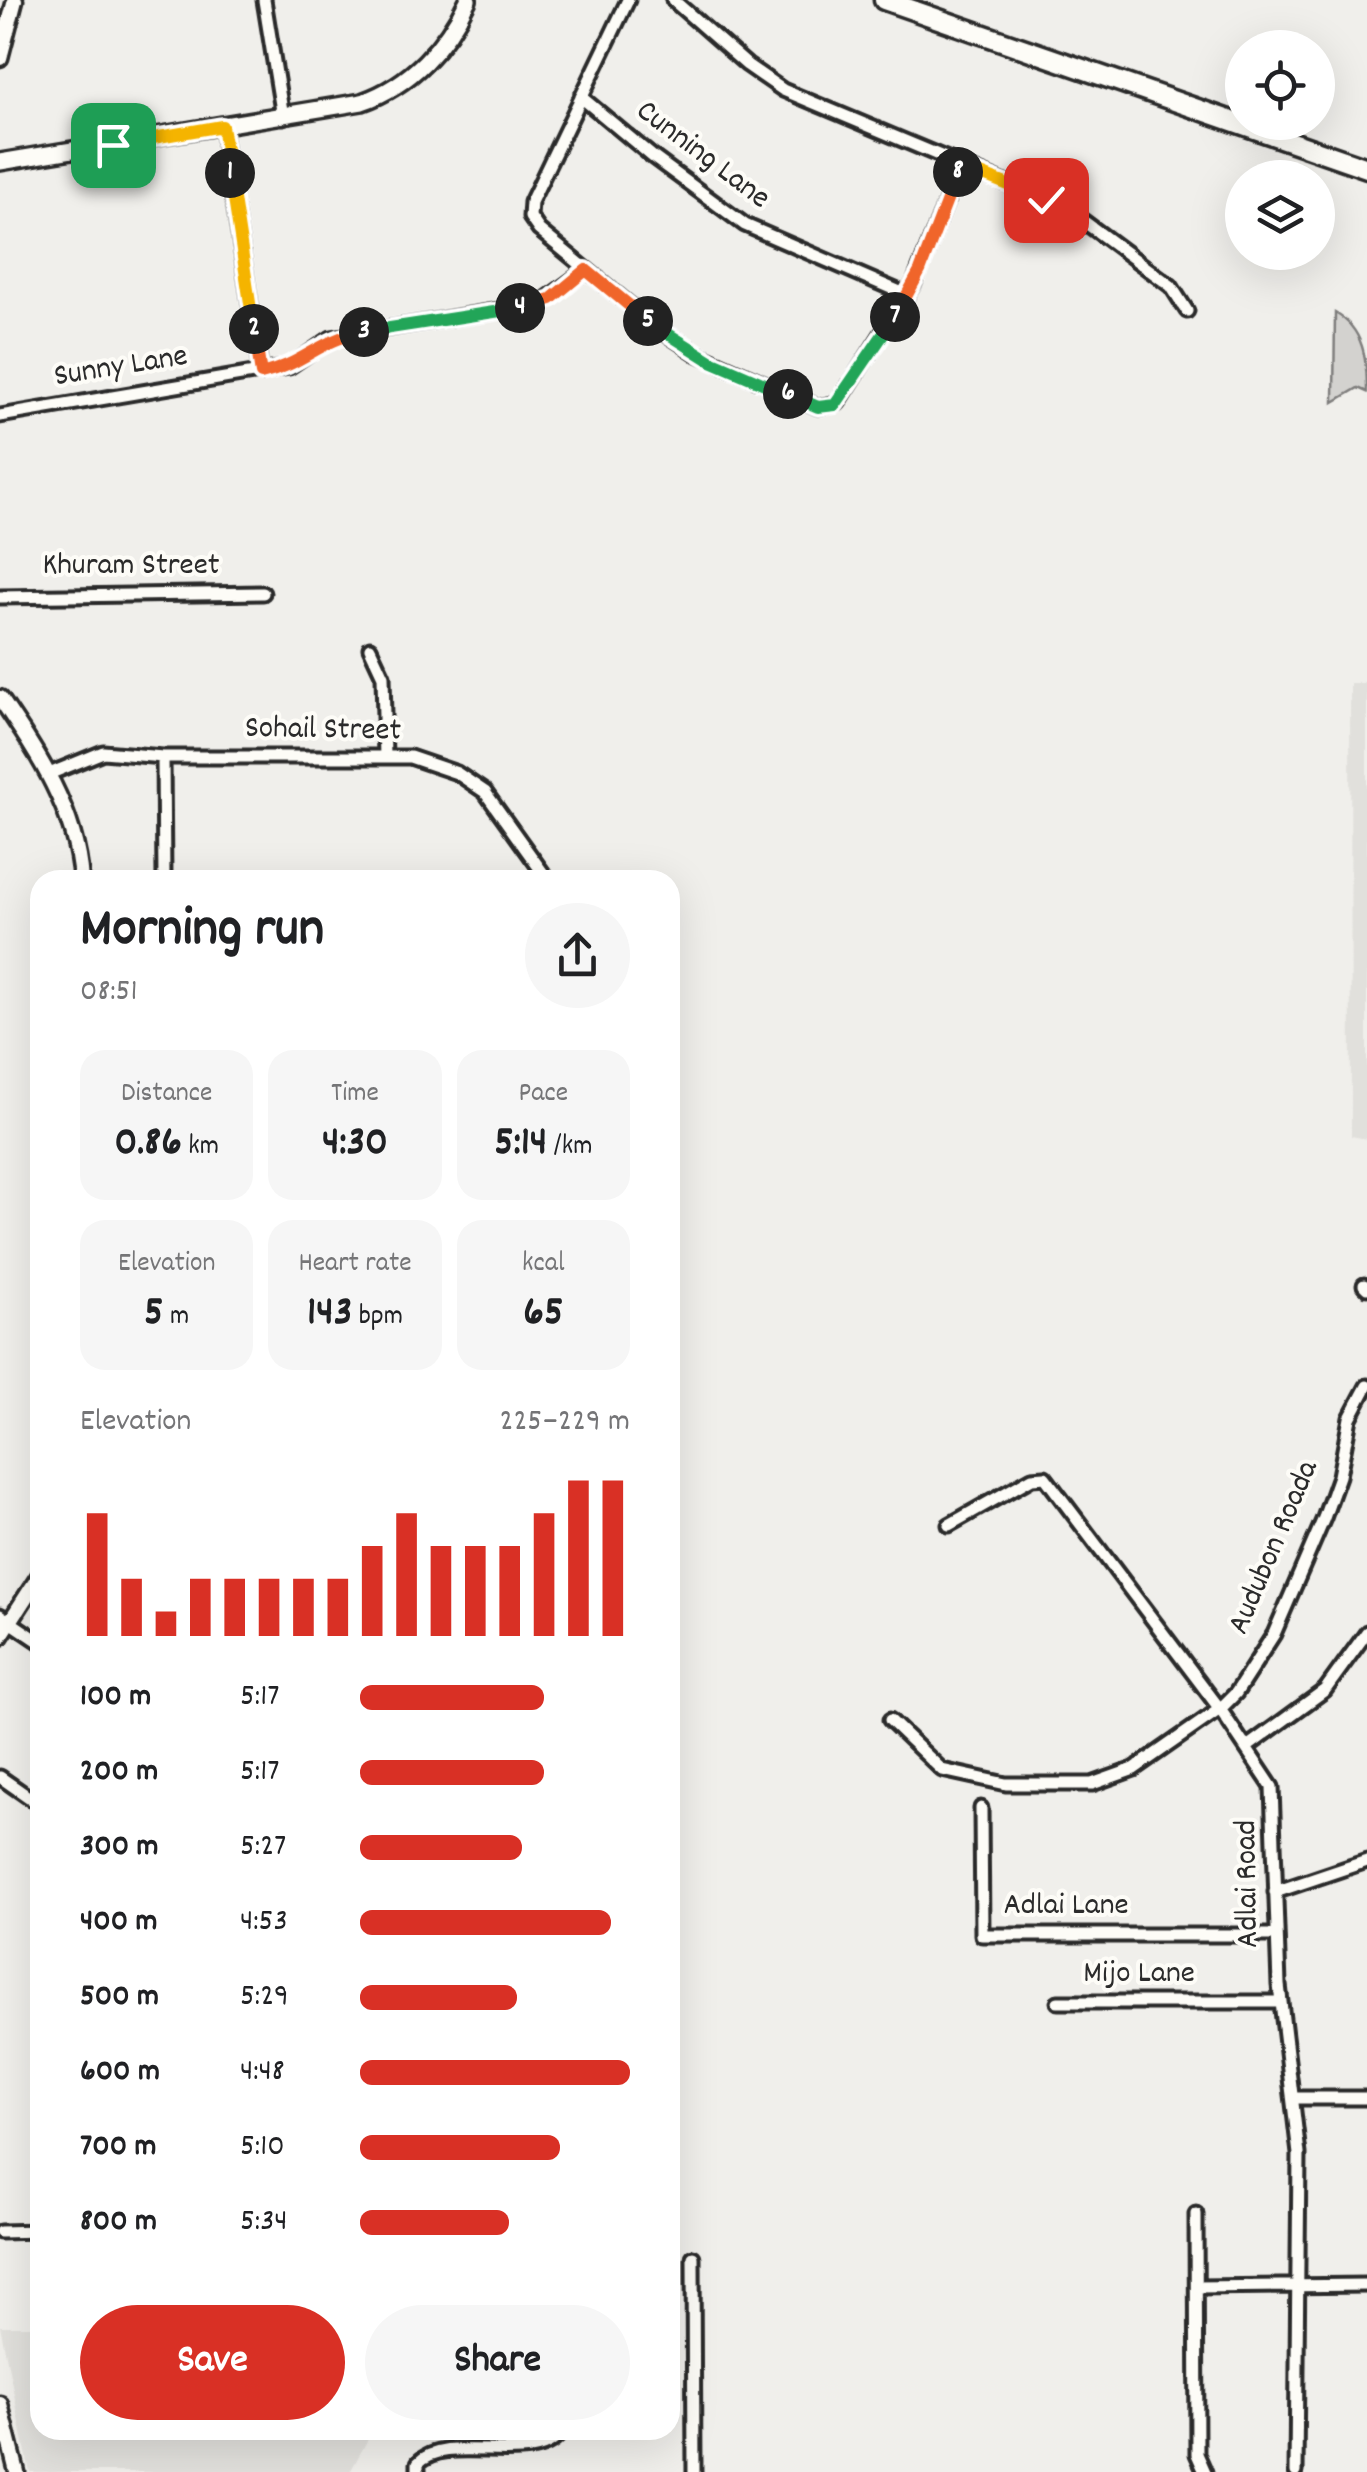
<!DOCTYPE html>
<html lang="en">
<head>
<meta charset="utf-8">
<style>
  :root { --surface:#fff; --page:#f6f6f6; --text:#202124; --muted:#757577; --accent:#d93025 }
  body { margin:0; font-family:Dekko,sans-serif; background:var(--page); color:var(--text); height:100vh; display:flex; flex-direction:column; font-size:38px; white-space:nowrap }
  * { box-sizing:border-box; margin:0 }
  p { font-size:32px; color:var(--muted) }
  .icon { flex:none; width:55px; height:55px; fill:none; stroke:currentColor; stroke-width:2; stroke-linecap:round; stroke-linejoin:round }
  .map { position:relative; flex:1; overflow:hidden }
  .sheet { position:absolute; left:30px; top:870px; width:650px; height:1570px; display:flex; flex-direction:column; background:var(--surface); border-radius:30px; box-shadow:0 10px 40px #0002 }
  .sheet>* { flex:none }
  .tools { position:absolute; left:1225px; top:30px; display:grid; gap:20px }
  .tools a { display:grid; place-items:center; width:110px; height:110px; border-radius:50%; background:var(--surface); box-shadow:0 10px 40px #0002; font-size:50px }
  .pin { position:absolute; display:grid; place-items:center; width:85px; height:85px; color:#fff; margin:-42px; border-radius:20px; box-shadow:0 5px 15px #0006 }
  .km { position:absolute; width:50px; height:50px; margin:-25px; border-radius:50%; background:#222; color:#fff; font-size:28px; line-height:50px; text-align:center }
  .round { display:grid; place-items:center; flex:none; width:105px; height:105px; border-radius:52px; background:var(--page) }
  .head { display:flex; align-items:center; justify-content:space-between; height:170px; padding:0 50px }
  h1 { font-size:55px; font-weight:800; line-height:75px }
  .metrics { display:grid; grid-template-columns:repeat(3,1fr); gap:15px; height:170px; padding:10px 50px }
  .metrics div { display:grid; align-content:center; border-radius:25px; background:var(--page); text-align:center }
  .metrics b { font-size:42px; font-weight:800 }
  .metrics small { font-size:28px; font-weight:400 }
  .metrics p { font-size:28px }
  .chart { height:280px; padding:20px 50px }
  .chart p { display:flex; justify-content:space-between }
  .chart svg { width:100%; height:180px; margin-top:10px; stroke:var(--accent); stroke-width:6 }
  .button { display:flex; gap:20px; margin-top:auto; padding:20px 50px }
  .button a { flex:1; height:115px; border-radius:60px; background:var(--accent); color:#fff; font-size:40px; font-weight:800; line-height:115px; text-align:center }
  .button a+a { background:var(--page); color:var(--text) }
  ul { padding:0 50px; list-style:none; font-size:32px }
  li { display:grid; grid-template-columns:160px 120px 1fr; align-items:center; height:75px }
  li i { height:25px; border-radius:12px; background:var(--accent) }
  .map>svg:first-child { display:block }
  .built { fill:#e1e0dc }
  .green { fill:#d3d2cf; stroke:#7f7e7d; stroke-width:2.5 }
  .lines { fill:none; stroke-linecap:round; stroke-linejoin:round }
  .minor-casing { stroke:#2b2b2b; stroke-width:19 }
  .tertiary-casing { stroke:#2b2b2b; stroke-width:21 }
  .secondary-casing { stroke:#2b2b2b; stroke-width:22 }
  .primary-casing { stroke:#2b2b2b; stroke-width:25 }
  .minor { stroke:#fdfcf7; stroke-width:11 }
  .tertiary { stroke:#fdfcf7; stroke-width:14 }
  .secondary { stroke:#fdfcf7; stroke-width:15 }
  .primary { stroke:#fdfcf7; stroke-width:18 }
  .split-1-casing { stroke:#fff; stroke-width:20 }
  .split-2-casing { stroke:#fff; stroke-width:20 }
  .split-3-casing { stroke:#fff; stroke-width:20 }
  .split-4-casing { stroke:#fff; stroke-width:20 }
  .split-5-casing { stroke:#fff; stroke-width:20 }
  .split-6-casing { stroke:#fff; stroke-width:20 }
  .split-7-casing { stroke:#fff; stroke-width:20 }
  .split-8-casing { stroke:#fff; stroke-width:20 }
  .split-9-casing { stroke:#fff; stroke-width:20 }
  .split-1 { stroke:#f5b400; stroke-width:12 }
  .split-2 { stroke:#f5b400; stroke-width:12 }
  .split-3 { stroke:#f0652b; stroke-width:12 }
  .split-4 { stroke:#22a559; stroke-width:12 }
  .split-5 { stroke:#f0652b; stroke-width:12 }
  .split-6 { stroke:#22a559; stroke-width:12 }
  .split-7 { stroke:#22a559; stroke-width:12 }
  .split-8 { stroke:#f0652b; stroke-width:12 }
  .split-9 { stroke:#f5b400; stroke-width:12 }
  .labels { text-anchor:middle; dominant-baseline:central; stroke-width:8; stroke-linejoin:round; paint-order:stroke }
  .street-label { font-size:32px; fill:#2b2b2b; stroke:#fdfcf7 }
</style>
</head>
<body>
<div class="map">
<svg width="1367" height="2472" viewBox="0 0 1367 2472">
  <rect width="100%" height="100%" fill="#f0efeb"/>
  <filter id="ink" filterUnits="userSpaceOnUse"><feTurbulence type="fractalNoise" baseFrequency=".01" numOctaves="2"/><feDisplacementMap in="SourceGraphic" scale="20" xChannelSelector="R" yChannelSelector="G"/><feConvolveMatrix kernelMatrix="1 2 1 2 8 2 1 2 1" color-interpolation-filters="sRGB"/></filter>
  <g filter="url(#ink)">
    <path class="built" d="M1350,683H1367V1139L1351,1136Z
      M0,2326H40V2430H373L350,2472H30Z"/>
    <path class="green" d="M1335,313C1364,329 1367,359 1367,392L1358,388L1334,402Z"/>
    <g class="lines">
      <g class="minor-casing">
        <path id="minor" d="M264,0L283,117
          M628,0L531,202L530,217L539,230L655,326L696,353L818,407L838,403L914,283L961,165
          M673,0L747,65L783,90L1067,209L1171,286L1187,311
          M581,97L653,157L745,225L907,295
          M222,126L261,373
          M0,416L289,367L331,338L541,303L586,270
          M0,597L263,593
          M370,648L383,676L385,757
          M163,757L164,880
          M49,774L103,752L163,757H410L457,773L485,792L548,880
          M1364,1285L1367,1288
          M949,1525L1032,1478L1045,1477L1220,1709L1272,1787L1279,1985L1299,2154L1296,2472
          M0,1615L40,1642
          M890,1720L942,1770L1006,1784H1092L1134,1769L1220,1709L1236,1693L1274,1634L1324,1518L1339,1476L1350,1418L1367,1386
          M1247,1747L1325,1690L1367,1632
          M0,1777L40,1805
          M981,1808L982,1935H1277
          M1275,1892L1367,1861
          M1058,2002H1281
          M1295,2098H1367
          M1196,2214L1197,2454L1205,2472
          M0,2232L40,2231
          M693,2257L694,2472
          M1197,2287L1367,2285
          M418,2472V2463C448,2431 539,2472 562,2430"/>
      </g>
      <g class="tertiary-casing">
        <path id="tertiary" d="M0,58L15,0
          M0,698C38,754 76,810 81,880
          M0,1637L40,1575
          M0,2404L17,2472"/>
      </g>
      <g class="secondary-casing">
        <path id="secondary" d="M0,162L362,102C411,85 446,46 468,0"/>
      </g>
      <g class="primary-casing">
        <path id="primary" d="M884,0L1367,168"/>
      </g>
      <use href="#minor" class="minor"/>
      <use href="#tertiary" class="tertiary"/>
      <use href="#secondary" class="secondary"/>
      <use href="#primary" class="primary"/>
    </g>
  </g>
  <g class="lines" filter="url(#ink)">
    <g class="split-1-casing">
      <path id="split-1" d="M113,145L222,126L230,173"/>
    </g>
    <g class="split-2-casing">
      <path id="split-2" d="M230,173L254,329"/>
    </g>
    <g class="split-3-casing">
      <path id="split-3" d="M254,329L261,374C305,364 319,339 364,332"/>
    </g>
    <g class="split-4-casing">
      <path id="split-4" d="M364,332L520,308"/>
    </g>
    <g class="split-5-casing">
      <path id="split-5" d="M520,308L551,299L586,270L648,321"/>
    </g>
    <g class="split-6-casing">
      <path id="split-6" d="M648,321L711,361L788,394"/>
    </g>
    <g class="split-7-casing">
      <path id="split-7" d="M788,394L818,407L835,405L895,317"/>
    </g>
    <g class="split-8-casing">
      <path id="split-8" d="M895,317L920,271L958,172"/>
    </g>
    <g class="split-9-casing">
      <path id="split-9" d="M958,172L961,166L1046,200"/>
    </g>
    <use href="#split-1" class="split-1"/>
    <use href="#split-2" class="split-2"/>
    <use href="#split-3" class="split-3"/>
    <use href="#split-4" class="split-4"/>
    <use href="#split-5" class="split-5"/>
    <use href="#split-6" class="split-6"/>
    <use href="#split-7" class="split-7"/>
    <use href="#split-8" class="split-8"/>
    <use href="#split-9" class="split-9"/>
  </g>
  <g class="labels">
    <g class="street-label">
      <text transform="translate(702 156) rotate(37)">Cunning Lane</text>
      <text transform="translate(121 368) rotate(-9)">Sunny Lane</text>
      <text x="131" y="567">Khuram Street</text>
      <text transform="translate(323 731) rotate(1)">Sohail Street</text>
      <text transform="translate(1275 1548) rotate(-67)">Audubon Roada</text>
      <text transform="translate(1249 1884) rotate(-91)">Adlai Road</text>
      <text x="1066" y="1907">Adlai Lane</text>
      <text x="1139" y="1975">Mijo Lane</text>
    </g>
  </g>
</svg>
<div class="tools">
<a><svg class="icon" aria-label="locate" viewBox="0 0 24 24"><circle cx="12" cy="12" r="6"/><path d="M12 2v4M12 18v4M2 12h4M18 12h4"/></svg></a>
<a><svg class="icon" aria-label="layers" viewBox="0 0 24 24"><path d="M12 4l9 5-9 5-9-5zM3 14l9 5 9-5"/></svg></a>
</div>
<div class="pin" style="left:113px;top:145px;background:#1e9e55"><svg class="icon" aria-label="arrive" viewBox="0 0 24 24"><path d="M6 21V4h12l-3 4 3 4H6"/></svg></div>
<div class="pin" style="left:1046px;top:200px;background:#d93025"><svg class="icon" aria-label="check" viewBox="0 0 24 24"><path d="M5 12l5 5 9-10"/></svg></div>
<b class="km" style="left:230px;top:173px">1</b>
<b class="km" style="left:254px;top:329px">2</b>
<b class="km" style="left:364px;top:332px">3</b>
<b class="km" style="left:520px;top:308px">4</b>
<b class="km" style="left:648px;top:321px">5</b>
<b class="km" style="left:788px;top:394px">6</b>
<b class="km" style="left:895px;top:317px">7</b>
<b class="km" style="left:958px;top:172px">8</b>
<section class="sheet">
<div class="head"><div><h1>Morning run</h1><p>08:51</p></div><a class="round"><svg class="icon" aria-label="share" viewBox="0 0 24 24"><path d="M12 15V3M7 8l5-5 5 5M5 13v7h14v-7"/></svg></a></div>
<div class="metrics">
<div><p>Distance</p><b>0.86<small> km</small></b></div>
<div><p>Time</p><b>4:30</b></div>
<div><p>Pace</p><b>5:14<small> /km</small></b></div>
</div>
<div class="metrics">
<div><p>Elevation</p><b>5<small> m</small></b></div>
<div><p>Heart rate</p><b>143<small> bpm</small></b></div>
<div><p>kcal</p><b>65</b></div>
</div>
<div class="chart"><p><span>Elevation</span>225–229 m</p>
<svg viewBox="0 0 160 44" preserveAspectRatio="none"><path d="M5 44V14M15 44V30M25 44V38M35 44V30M45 44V30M55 44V30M65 44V30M75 44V30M85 44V22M95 44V14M105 44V22M115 44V22M125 44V22M135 44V14M145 44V6M155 44V6"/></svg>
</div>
<ul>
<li><b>100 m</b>5:17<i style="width:68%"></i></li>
<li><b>200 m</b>5:17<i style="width:68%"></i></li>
<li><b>300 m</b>5:27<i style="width:60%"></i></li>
<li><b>400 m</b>4:53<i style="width:93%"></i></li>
<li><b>500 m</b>5:29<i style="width:58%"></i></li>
<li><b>600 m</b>4:48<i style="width:100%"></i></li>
<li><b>700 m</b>5:10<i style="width:74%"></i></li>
<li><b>800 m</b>5:34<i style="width:55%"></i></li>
</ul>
<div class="button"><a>Save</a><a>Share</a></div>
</section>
</div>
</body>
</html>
